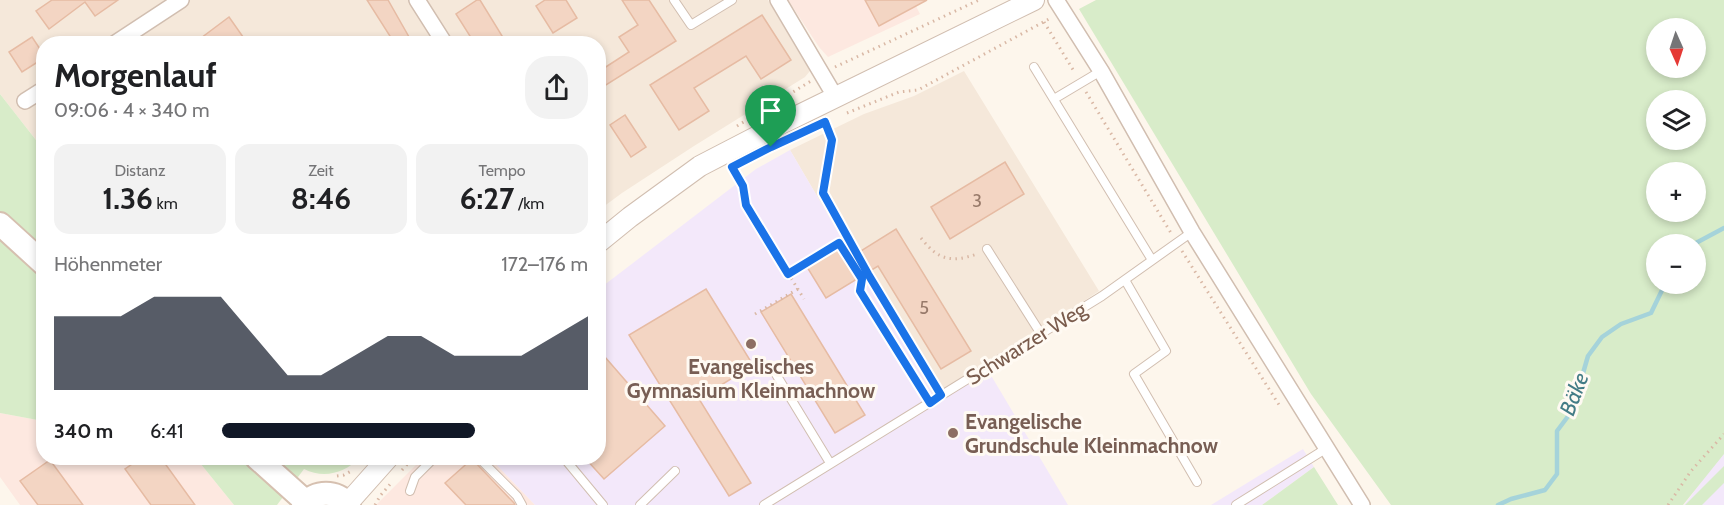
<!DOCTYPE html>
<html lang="de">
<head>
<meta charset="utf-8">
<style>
  :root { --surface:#fff; --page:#f2f2f2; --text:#202124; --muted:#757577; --accent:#111827 }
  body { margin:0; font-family:Cabin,sans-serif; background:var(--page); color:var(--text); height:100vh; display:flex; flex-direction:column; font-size:22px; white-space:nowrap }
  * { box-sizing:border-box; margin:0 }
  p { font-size:20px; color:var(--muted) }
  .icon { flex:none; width:33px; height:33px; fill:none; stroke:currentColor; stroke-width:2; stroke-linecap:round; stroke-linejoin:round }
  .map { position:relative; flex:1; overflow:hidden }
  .side { position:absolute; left:36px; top:36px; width:570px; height:429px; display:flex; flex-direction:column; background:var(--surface); border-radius:24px; box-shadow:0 3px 9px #0003 }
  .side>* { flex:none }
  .needle { width:39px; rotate:177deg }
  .tools { position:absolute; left:1646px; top:18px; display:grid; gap:12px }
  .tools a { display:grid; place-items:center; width:60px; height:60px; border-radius:50%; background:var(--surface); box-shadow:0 3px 9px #0003; font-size:30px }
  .pin { position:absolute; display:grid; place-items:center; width:51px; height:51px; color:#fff; margin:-62px -26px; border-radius:50% 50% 50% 0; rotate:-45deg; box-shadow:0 0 6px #0007 }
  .pin .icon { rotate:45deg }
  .round { display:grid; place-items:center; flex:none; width:63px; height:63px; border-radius:24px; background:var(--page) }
  .headline { display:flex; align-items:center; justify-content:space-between; height:102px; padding:0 18px }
  h1 { font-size:33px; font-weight:800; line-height:45px }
  .metrics { display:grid; grid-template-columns:repeat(3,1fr); gap:9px; height:102px; padding:6px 18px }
  .metrics div { display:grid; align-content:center; border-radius:15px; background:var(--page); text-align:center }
  .metrics b { font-size:30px; font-weight:800 }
  .metrics small { font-size:16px; font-weight:400 }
  .metrics p { font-size:16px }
  .chart { height:168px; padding:12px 18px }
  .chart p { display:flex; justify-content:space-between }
  .chart svg { width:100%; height:108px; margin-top:6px; fill:var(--accent); opacity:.7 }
  ul { padding:0 18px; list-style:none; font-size:20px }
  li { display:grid; grid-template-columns:96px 72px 1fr; align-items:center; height:45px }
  li i { height:15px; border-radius:8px; background:var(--accent) }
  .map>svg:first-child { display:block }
  .residential { fill:#f5e8da }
  .commercial { fill:#fde8e0 }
  .education { fill:#f3e8fa }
  .green { fill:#d8ecc9; fill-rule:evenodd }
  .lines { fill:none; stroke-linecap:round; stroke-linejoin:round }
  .stream { stroke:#a5d3da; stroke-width:4.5 }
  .building { fill:#f3d5c3; stroke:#e6bba3; stroke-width:1.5 }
  .service-casing { stroke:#d1beb0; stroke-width:10 }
  .minor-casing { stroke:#d1beb0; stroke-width:18 }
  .tertiary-casing { stroke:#d1beb0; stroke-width:22 }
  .secondary-casing { stroke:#d6c0b0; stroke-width:26 }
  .path { stroke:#d9b8a5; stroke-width:3; stroke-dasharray:1.5 4.5; stroke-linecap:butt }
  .service { stroke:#fff; stroke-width:8 }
  .minor { stroke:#fff; stroke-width:15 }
  .tertiary { stroke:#fff; stroke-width:20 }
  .secondary { stroke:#fff; stroke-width:22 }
  .route-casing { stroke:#fff; stroke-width:12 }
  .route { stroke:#1a73e8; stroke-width:8 }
  .education-dot { fill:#8d6e63; stroke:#fffaf3; stroke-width:2 }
  .labels { text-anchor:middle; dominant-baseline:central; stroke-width:6; stroke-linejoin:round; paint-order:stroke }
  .number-label { font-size:18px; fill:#987a6a }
  .street-label { font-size:21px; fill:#7a5c4d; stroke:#fffaf3 }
  .education-label { font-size:21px; font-weight:bold; fill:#785e54; stroke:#fffaf3 }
  .water-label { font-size:22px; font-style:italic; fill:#437c86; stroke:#fffaf3 }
</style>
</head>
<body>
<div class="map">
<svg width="1724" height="505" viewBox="0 0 1724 505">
  <rect width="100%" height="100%" fill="#fdf6ec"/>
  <path class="residential" d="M0,0H768L810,71L805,77L694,146L622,193L599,210L598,44H44L43,149L0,94Z
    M964,71L1099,291L936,399L790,150L864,114L914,96Z"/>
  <path class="commercial" d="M788,0H913L920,14L828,57L819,47Z
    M0,413L43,421L44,458H196L234,505H20L0,477Z
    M423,458H490L535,505H376Z"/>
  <path class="education" d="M790,150L936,399L986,367L1068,505H535L490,458H598L599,289L756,169Z
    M1303,449L1314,467L1262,505H1211Z
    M1724,454V505H1684L1720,457Z"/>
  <path class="green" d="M1096,0H1724V454L1683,505H1391L1311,394L1079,9ZM1695,28V68H1656V28ZM1695,100V140H1656V100ZM1656,172H1695V212H1656ZM1695,244V284H1656V244Z
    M0,94L43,149V421L0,413Z
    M196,458H359C345,473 324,479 304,469L277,505H234Z
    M1724,466V483L1702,505H1685Z
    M1314,467L1338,505H1262Z"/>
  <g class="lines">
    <path class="stream" d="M1694,244L1724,228
      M1498,505L1511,499L1545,490L1557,474V431L1572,411L1588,356L1602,337L1621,324L1651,313L1665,284"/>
  </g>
  <path class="building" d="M52,0H118L95,16L85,2L49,29L36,11Z
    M367,0H388L413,44H395Z
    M477,0H480L507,44H475L456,14Z
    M545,0H566L577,18L553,33L536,6Z
    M622,0H649L676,41L598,90V72L629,52L619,37L638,25Z
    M865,0H927L879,26Z
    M762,15L791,60L761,79L746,56L694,88L709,111L679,130L650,85Z
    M229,17L248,44H193Z
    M32,37L44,55V58L22,72L9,52Z
    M625,115L646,147L631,157L610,125Z
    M1005,162L1024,194L950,239L931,207Z
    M896,229L971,351L941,369L878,266L826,298L807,267L840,247L848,259Z
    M706,289L753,365L699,399L751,483L729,496L629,335Z
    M791,294L865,415L835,433L761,312Z
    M598,349L665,426L604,479L585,458H598Z
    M141,458H161L195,505H151L125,469Z
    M472,459L514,503L515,505H466L445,483Z
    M50,460L83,505H38L20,481Z"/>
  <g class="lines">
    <g class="service-casing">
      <path id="service" d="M674,0L691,25L732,0
        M1034,67L1152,260
        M1054,99L1101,71
        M987,249L1041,334
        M1125,280L1166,351L1134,374L1197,482
        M774,371L830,463
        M479,458L517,496L522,505
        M564,458L603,505
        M410,491L415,477L434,458
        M640,505L675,471
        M764,505L1102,296L1192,232
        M1236,505L1327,448"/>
    </g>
    <g class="minor-casing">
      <path id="minor" d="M417,0L445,44
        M778,0L836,98
        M1056,0L1101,71L1192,232L1362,505
        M114,44L181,0
        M25,101L44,89"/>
    </g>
    <g class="tertiary-casing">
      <path id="tertiary" d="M598,243L630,217L700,166L781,124L1034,0
        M348,503L388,458"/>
    </g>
    <g class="secondary-casing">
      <path id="secondary" d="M0,224L44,264
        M257,458L306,502
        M303,505C316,490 336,490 349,505"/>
    </g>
    <path class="path" d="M1044,22L1075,73
      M835,67L979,0
      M1086,92L1171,233
      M847,113L899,92L918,90L1049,19
      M825,122L832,140L823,193L869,274L936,387
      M737,126L811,81
      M733,168L743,186L746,205L804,299
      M921,238C938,260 951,263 977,254
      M1182,251L1281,408
      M788,274L839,243L862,279L860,291L924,393
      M755,314L798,289
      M402,470L413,458
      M337,476L344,475L353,470
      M375,505L380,496L392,482
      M1668,505L1691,471L1724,434"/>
    <use href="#service" class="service"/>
    <use href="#minor" class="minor"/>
    <use href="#tertiary" class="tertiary"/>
    <use href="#secondary" class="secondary"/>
  </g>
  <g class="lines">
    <g class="route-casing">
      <path id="route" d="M825,122L832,140L823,193L868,274L941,395L930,403L860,291L862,279L839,243L788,274L746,205L743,186L732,167L771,147Z"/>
    </g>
    <use href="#route" class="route"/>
  </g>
  <g class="education-dot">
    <circle cx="751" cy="344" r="6"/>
    <circle cx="953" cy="433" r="6"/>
  </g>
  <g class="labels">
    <g class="number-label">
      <text x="977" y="201">3</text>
      <text x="924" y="308">5</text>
    </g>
    <g class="street-label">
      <text transform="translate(1026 343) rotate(-32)">Schwarzer Weg</text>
    </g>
    <g class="education-label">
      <text x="751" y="366">Evangelisches<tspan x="751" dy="24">Gymnasium Kleinmachnow</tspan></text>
      <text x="965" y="421" text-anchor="start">Evangelische<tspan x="965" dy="24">Grundschule Kleinmachnow</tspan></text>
    </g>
    <g class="water-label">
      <text transform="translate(1574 394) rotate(-69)">Bäke</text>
    </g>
  </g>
</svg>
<div class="tools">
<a><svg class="needle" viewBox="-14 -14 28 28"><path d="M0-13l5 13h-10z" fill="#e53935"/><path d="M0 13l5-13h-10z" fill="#757577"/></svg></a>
<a><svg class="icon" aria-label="layers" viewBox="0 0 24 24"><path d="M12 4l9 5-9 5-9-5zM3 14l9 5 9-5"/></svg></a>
<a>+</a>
<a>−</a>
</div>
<div class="pin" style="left:771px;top:147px;background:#1e9e55"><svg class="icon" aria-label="arrive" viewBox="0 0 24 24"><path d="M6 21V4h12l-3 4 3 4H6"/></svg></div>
<section class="side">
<div class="headline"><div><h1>Morgenlauf</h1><p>09:06 · 4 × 340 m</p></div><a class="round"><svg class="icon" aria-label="share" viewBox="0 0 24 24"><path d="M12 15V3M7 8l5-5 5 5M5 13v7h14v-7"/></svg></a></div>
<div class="metrics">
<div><p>Distanz</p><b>1.36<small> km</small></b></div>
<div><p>Zeit</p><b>8:46</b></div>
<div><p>Tempo</p><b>6:27<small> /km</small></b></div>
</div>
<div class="chart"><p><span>Höhenmeter</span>172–176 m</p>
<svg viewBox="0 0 160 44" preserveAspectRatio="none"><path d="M0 44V14L10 14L20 14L30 6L40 6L50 6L60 22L70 38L80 38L90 30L100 22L110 22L120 30L130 30L140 30L150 22L160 14V44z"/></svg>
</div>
<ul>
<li><b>340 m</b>6:41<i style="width:69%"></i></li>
</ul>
</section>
</div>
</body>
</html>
